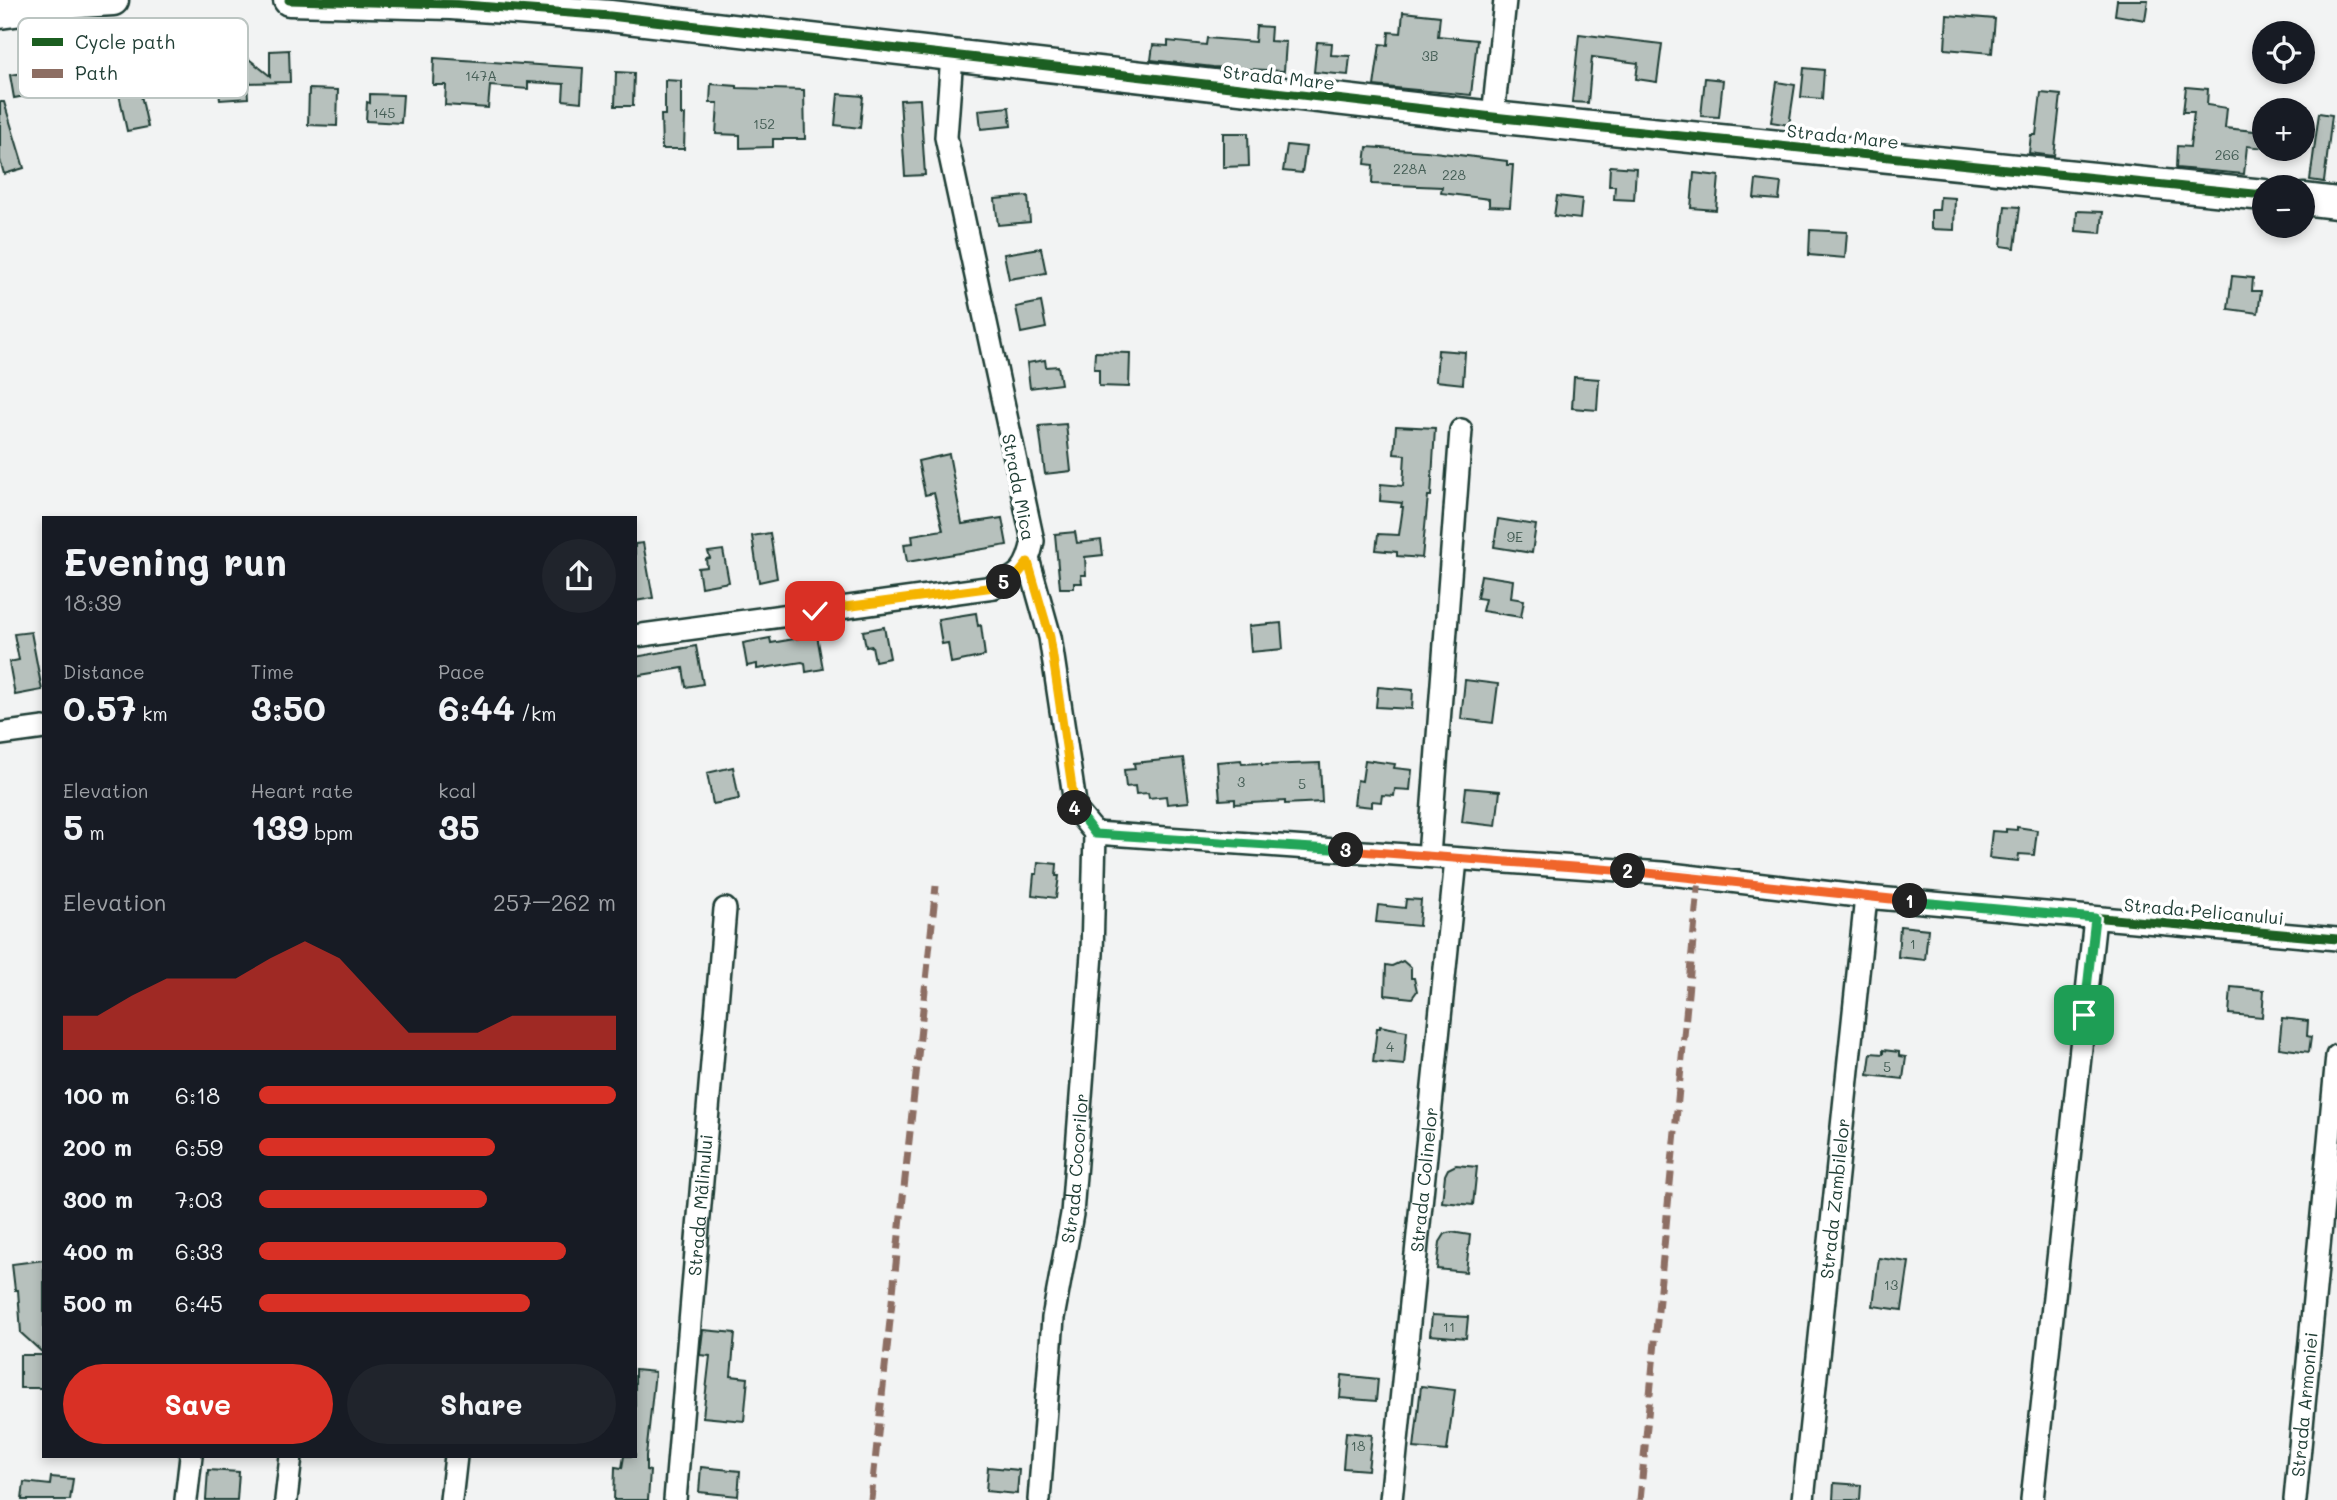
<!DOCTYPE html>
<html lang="en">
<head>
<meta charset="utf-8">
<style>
  :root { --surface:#171b24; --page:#20242c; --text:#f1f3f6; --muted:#9ea1a6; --accent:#d93025 }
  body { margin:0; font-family:Mali,sans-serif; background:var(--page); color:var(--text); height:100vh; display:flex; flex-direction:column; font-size:26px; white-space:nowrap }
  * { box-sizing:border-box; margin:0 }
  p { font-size:23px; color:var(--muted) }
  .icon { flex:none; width:38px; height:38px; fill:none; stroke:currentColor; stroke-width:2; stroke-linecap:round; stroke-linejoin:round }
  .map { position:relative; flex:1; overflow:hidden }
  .panel { position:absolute; left:42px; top:516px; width:595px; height:942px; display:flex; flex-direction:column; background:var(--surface); border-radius:0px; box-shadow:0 4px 10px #0003 }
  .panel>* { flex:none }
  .controls { position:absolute; left:2252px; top:21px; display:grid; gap:14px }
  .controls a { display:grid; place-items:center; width:63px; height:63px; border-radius:50%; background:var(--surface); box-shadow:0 4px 10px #0003; font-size:35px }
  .pin { position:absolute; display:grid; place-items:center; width:60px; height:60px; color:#fff; margin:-30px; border-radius:14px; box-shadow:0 4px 10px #0006 }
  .km { position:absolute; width:35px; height:35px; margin:-18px; border-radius:50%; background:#222; color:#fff; font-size:19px; line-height:35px; text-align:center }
  .round { display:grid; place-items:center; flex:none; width:74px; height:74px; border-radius:37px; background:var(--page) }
  .headline { display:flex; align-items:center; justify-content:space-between; height:119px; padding:0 21px }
  h1 { font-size:38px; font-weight:700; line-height:52px }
  .stats { display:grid; grid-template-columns:repeat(3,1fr); gap:10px; height:119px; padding:7px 21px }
  .stats div { display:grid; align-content:center }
  .stats b { font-size:35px; font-weight:700 }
  .stats small { font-size:19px; font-weight:400 }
  .stats p { font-size:19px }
  .chart { height:196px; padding:14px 21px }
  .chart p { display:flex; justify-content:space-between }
  .chart svg { width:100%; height:126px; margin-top:7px; fill:var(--accent); opacity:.7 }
  .primary-button { display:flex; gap:14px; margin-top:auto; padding:14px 21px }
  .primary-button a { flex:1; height:80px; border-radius:42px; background:var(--accent); color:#fff; font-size:28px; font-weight:700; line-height:80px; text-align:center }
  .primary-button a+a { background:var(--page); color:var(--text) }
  ul { padding:0 21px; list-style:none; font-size:23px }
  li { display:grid; grid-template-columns:112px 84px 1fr; align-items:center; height:52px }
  li i { height:18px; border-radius:9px; background:var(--accent) }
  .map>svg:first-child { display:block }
  .building { fill:#b7c1bd; stroke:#1f3d34; stroke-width:2 }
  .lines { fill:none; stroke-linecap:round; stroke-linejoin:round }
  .street-casing { stroke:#1f3d34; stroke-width:26 }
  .secondary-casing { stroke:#1f3d34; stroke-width:35 }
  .street { stroke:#fff; stroke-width:21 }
  .secondary { stroke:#fff; stroke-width:30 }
  .quiet { stroke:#8d6e63; stroke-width:7; stroke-dasharray:14 7; stroke-linecap:butt }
  .cycleway-casing { stroke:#fff; stroke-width:13 }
  .cycleway { stroke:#1b5e20; stroke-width:9 }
  .split-1-casing { stroke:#fff; stroke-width:14 }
  .split-2-casing { stroke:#fff; stroke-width:14 }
  .split-3-casing { stroke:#fff; stroke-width:14 }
  .split-4-casing { stroke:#fff; stroke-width:14 }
  .split-5-casing { stroke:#fff; stroke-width:14 }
  .split-6-casing { stroke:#fff; stroke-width:14 }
  .split-1 { stroke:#22a559; stroke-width:9 }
  .split-2 { stroke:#f0652b; stroke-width:9 }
  .split-3 { stroke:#f0652b; stroke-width:9 }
  .split-4 { stroke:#22a559; stroke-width:9 }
  .split-5 { stroke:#f5b400; stroke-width:9 }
  .split-6 { stroke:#f5b400; stroke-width:9 }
  .labels { text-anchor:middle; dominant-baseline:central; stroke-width:7; stroke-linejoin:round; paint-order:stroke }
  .number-label { font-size:14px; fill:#455e56 }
  .street-label { font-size:18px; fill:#1f3d34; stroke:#fff }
  .key { fill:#fff; stroke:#bcc5c2; stroke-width:2 }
  .key-label { font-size:19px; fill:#1f3d34 }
</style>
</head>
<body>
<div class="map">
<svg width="2337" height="1500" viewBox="0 0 2337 1500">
  <rect width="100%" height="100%" fill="#f2f3f3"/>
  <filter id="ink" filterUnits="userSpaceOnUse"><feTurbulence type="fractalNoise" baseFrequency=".0143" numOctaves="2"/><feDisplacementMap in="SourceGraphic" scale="14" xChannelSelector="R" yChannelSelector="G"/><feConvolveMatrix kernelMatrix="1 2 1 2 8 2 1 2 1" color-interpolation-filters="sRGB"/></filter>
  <g filter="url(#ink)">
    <path class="building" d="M2117,0H2148L2145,20L2115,15Z
      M1403,12L1440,16L1438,36L1477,40L1471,95L1374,86L1380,44L1388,45L1389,32L1401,33Z
      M1947,15L1995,19L1992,53L1945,49Z
      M1256,26L1271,27L1270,41L1286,42L1284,71L1213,67L1151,60L1153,45L1168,46V41L1206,45L1207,38L1255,42Z
      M1579,34L1662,44L1657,82L1636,79L1638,63L1592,57L1588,103L1572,102Z
      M1317,42L1332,43L1331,55L1350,56L1348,75L1314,72Z
      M289,50L290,82L247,83L248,98L220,100L219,91L176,95L174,54L193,52L195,79L227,53L239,51L270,76V51Z
      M132,54L148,127L127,131L119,94L108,97L104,82L73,89L74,95L59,97L58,90L14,98L10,75L69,66V68Z
      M434,58L583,68L581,102L563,100L564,84L528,82V89L490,86L488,108L445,105L446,85H433Z
      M1804,68L1824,70L1822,99L1801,97Z
      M616,72L634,73L633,106H615Z
      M1705,78L1723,80L1719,117L1701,116Z
      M665,80L681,81V115H685L684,149H662L661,115H665Z
      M1777,82L1795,85L1789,125L1771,122Z
      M711,84L737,86V88L804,90L805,139H773V147L740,148V135L716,134L718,103H710Z
      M2186,87L2208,89L2207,105L2227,108L2225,128L2264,132V148L2247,146L2244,174L2176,168L2177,146L2190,147L2194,112H2183Z
      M309,89L338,90L337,126L308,125Z
      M2041,93L2061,95L2054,156L2029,153L2031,135H2036Z
      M370,94L403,95L401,123L366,121L367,102L370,103Z
      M838,94L863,96L860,128L835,125Z
      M920,99L925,175L905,176L900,100Z
      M0,102H4L24,168L4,174L0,160Z
      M1009,107L1011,126L981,129L979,110Z
      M2319,113L2332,115L2324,182L2310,180Z
      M1223,133H1248L1249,166L1223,167Z
      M1287,145L1306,147L1302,173L1283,171Z
      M1367,147L1426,151L1507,161V165H1513L1510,207L1489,206V199L1441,193L1442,187L1372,184L1373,165L1365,164Z
      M1610,166L1636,168L1634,200L1614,199L1615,186H1609Z
      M1694,173L1719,176L1716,210L1691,208Z
      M1756,180L1781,183L1779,200L1754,198Z
      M1028,196L1030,222L998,225L995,199Z
      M1557,196L1582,199L1580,219L1554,216Z
      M1940,197L1955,198L1954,230L1931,229V210H1939Z
      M2005,206L2020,207L2015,248L2001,246Z
      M2077,211L2103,212L2101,233L2076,231Z
      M1810,230L1847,232L1845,258L1809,255Z
      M1041,248L1046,273L1009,279L1004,254Z
      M2232,276L2253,278L2252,291H2261L2258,313L2228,309Z
      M1041,302L1046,328L1021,333L1016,307Z
      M1438,350L1465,352L1463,384L1436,381Z
      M1095,352L1130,353L1129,387L1099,386V369H1094Z
      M1045,360L1046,367L1058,366L1061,384L1030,388L1027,363Z
      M1574,377L1599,379L1597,410L1572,408Z
      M1066,424L1071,471L1045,474L1039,426Z
      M1396,426L1435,428L1431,496H1428L1422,558L1397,556V552L1376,550L1378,534L1399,535L1403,507H1401L1402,503L1380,501L1381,484L1403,486L1405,455L1394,454Z
      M949,454L962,524L1002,518L1007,545L907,562L904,544L913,543L912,535L943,530L934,493L925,495L918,461Z
      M1498,519L1536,525L1532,553L1494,547Z
      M1075,532L1077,543L1101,540L1103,555L1085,557L1086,575H1081L1082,583H1074V588H1060L1055,534Z
      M770,533L777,578L759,582L752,536Z
      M643,543L653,598L635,601V544Z
      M723,550L729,582L701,587L698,568L707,567L706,559L710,558L708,552Z
      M1481,575L1513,580L1511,598L1524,600L1521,617L1482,611L1485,599L1477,598Z
      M976,613L978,626L981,625L985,656L951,663L948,643L942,644L938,619Z
      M1281,623L1283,649L1251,652L1249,626Z
      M884,627L890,658L875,661L872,646L866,647L863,631Z
      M31,632L42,690L15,695L9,662L19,660L14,634Z
      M817,635L823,669L806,672L805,663L802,662L757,669V664L747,666L743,643L770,638L771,643Z
      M696,646L703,684L686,687L683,668L635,676V657Z
      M1465,680L1498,684L1493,723L1461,719Z
      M1378,687L1413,690L1412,709L1376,707Z
      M1183,758L1189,802L1167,804L1166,796L1149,798L1148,793L1136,794L1135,786L1126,787L1124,770L1135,769L1134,763Z
      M1241,760L1242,764L1261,763L1262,765L1320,763L1322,802L1285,804V801L1235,804V799L1220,800L1217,762Z
      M1365,760L1395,764L1394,768L1412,770L1410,790L1395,789L1394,796L1382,795L1381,802L1372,801V807L1354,805L1357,780L1362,781Z
      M733,767L739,799L713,804L707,773Z
      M1466,788L1500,791L1496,826L1462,822Z
      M2017,827L2037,830L2034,855L2019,854L2018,861L1989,858L1992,831L2006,832V829L2017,830Z
      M1038,862L1057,864L1056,876H1059L1056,898L1032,895L1034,874H1037Z
      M1406,899L1421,900L1419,926L1376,922L1378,905L1405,908Z
      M1900,926L1928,929L1925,960L1898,957Z
      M1403,961L1411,968V978H1414L1417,991L1412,998L1385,995L1386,965L1392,966Z
      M2231,987L2264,990L2262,1017L2229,1014Z
      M2282,1018L2308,1021L2307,1036L2311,1037L2309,1052L2279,1048Z
      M1380,1026L1407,1031L1404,1065L1373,1062L1377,1028H1380Z
      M1883,1050L1899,1052V1056L1906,1057L1903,1079L1868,1075L1871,1053L1883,1054Z
      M1456,1165L1477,1167L1473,1205L1442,1202L1445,1175L1448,1169Z
      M1451,1232L1470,1235L1466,1272L1437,1269L1440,1242L1445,1234Z
      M1879,1258L1909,1262L1902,1310L1873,1306Z
      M44,1260V1354L21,1333L18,1290H15L12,1264Z
      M1432,1315L1468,1317L1466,1338L1430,1335Z
      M703,1330L735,1333L731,1376L748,1378L744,1421L703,1417L710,1356L700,1355Z
      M20,1355H44V1388H20Z
      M635,1370L655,1372L646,1456V1470L650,1471L648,1500H614L615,1467L622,1468L624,1456H635Z
      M1342,1375L1378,1379L1376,1401L1340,1398Z
      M1421,1386L1455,1390L1447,1451L1414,1448Z
      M1346,1432L1372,1435L1368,1470L1343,1468Z
      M701,1467L740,1471L738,1496L699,1492Z
      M988,1467L1019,1470L1017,1494L986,1491Z
      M208,1470L239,1472L237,1500H206Z
      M51,1477L73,1479L70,1500H22L24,1482L50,1485Z
      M1834,1483L1861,1485L1860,1500H1833Z"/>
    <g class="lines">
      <g class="street-casing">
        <g id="street">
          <path d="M1493,117L1505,0"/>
          <path d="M1029,562L1050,637L1076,810L1095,833L1662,873L1866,897L2337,939"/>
          <path d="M635,636L994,587C1021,575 1027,570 1033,541L946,137L952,56"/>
          <path d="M0,734L44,728"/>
          <path d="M1429,856L1461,430"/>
          <path d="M186,1500L191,1456"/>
          <path d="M286,1500L291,1456"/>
          <path d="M451,1500L456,1456"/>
          <path id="s1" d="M675,1500L725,909"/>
          <path id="s2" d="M1039,1500L1053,1318L1072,1214L1092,954L1095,833"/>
          <path id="s3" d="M1391,1500L1456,860"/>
          <path id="s4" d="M1803,1500L1866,897"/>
          <path d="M2032,1500L2095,918"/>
          <path id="s5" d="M2295,1500L2337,1056"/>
        </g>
      </g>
      <g class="secondary-casing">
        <path id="secondary" d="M289,0L451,4L610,16L1493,117L2264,195
          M0,13L81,2L113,0
          M2303,199L2337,203"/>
      </g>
      <use href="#street" class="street"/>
      <use href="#secondary" class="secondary"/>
      <path class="quiet" d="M871,1500L936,886
        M1640,1500L1699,878"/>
      <g class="cycleway-casing">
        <path id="cycleway" d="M289,0L451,4L610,16L1493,117L2264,195
          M1029,562L1050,637L1076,810L1095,833L1662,873L1866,897L2337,939"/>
      </g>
      <use href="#cycleway" class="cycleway"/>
    </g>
  </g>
  <g class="lines" filter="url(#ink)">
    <g class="split-1-casing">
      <path id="split-1" d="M1910,901L2095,918L2084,1015"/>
    </g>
    <g class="split-2-casing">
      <path id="split-2" d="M1628,871L1910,901"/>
    </g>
    <g class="split-3-casing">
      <path id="split-3" d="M1346,850L1628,871"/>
    </g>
    <g class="split-4-casing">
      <path id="split-4" d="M1075,808L1095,834L1346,850"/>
    </g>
    <g class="split-5-casing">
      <path id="split-5" d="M1004,582L1016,577L1028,562L1050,637L1075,808"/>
    </g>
    <g class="split-6-casing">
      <path id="split-6" d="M815,611L994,587L1004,582"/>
    </g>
    <use href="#split-1" class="split-1"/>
    <use href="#split-2" class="split-2"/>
    <use href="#split-3" class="split-3"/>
    <use href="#split-4" class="split-4"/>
    <use href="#split-5" class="split-5"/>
    <use href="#split-6" class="split-6"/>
  </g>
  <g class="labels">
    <g class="number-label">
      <text x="1430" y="55">3B</text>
      <text x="481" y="75">147A</text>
      <text x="384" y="112">145</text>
      <text x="764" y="123">152</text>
      <text x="2227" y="154">266</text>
      <text x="1410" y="168">228A</text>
      <text x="1454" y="174">228</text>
      <text x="1515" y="536">9E</text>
      <text x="1241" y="781">3</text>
      <text x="1302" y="783">5</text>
      <text x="1913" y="943">1</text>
      <text x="1390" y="1046">4</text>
      <text x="1887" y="1066">5</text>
      <text x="1891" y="1284">13</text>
      <text x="1449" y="1326">11</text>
      <text x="1358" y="1445">18</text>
    </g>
    <g class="street-label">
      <text transform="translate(1279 77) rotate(6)">Strada Mare</text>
      <text transform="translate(1843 136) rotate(6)">Strada Mare</text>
      <text transform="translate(1019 487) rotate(79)">Strada Mica</text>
      <text transform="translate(2204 911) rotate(5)">Strada Pelicanului</text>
      <text stroke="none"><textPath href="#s2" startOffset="334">Strada Cocorilor</textPath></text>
      <text stroke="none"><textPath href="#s3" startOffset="322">Strada Colinelor</textPath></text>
      <text stroke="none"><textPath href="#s4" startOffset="303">Strada Zambilelor</textPath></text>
      <text stroke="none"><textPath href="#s1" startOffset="296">Strada Mălinului</textPath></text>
      <text stroke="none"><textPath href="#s5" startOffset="96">Strada Armoniei</textPath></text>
    </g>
  </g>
  <rect x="18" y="18" width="230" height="80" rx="10" class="key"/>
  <rect x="32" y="38" width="31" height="8" fill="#1b5e20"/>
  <rect x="32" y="69" width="31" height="9" fill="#8d6e63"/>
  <g class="key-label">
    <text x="75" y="49">Cycle path</text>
    <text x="75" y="80">Path</text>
  </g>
</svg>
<div class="controls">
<a><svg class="icon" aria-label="locate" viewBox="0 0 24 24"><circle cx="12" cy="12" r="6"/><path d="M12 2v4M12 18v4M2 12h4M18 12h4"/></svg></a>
<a>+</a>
<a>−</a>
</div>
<div class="pin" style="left:2084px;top:1015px;background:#1e9e55"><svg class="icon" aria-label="arrive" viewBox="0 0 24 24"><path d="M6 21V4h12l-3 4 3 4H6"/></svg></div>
<div class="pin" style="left:815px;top:611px;background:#d93025"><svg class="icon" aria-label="check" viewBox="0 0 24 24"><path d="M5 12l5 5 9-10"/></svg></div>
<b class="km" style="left:1910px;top:901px">1</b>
<b class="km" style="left:1628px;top:871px">2</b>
<b class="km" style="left:1346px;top:850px">3</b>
<b class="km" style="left:1075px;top:808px">4</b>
<b class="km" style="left:1004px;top:582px">5</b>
<section class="panel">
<div class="headline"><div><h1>Evening run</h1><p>18:39</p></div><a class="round"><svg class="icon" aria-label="share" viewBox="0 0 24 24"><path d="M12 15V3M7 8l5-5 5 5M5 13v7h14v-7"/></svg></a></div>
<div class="stats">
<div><p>Distance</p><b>0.57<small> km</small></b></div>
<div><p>Time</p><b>3:50</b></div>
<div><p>Pace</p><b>6:44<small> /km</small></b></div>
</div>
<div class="stats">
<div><p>Elevation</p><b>5<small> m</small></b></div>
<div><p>Heart rate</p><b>139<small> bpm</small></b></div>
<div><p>kcal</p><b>35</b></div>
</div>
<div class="chart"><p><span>Elevation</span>257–262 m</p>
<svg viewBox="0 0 160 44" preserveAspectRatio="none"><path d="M0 44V32L10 32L20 25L30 19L40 19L50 19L60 12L70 6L80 12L90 25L100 38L110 38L120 38L130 32L140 32L150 32L160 32V44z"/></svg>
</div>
<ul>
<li><b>100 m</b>6:18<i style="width:100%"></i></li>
<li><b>200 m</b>6:59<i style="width:66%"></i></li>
<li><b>300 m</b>7:03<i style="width:64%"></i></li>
<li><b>400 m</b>6:33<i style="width:86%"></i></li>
<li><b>500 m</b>6:45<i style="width:76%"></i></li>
</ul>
<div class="primary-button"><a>Save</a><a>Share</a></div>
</section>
</div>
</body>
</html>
